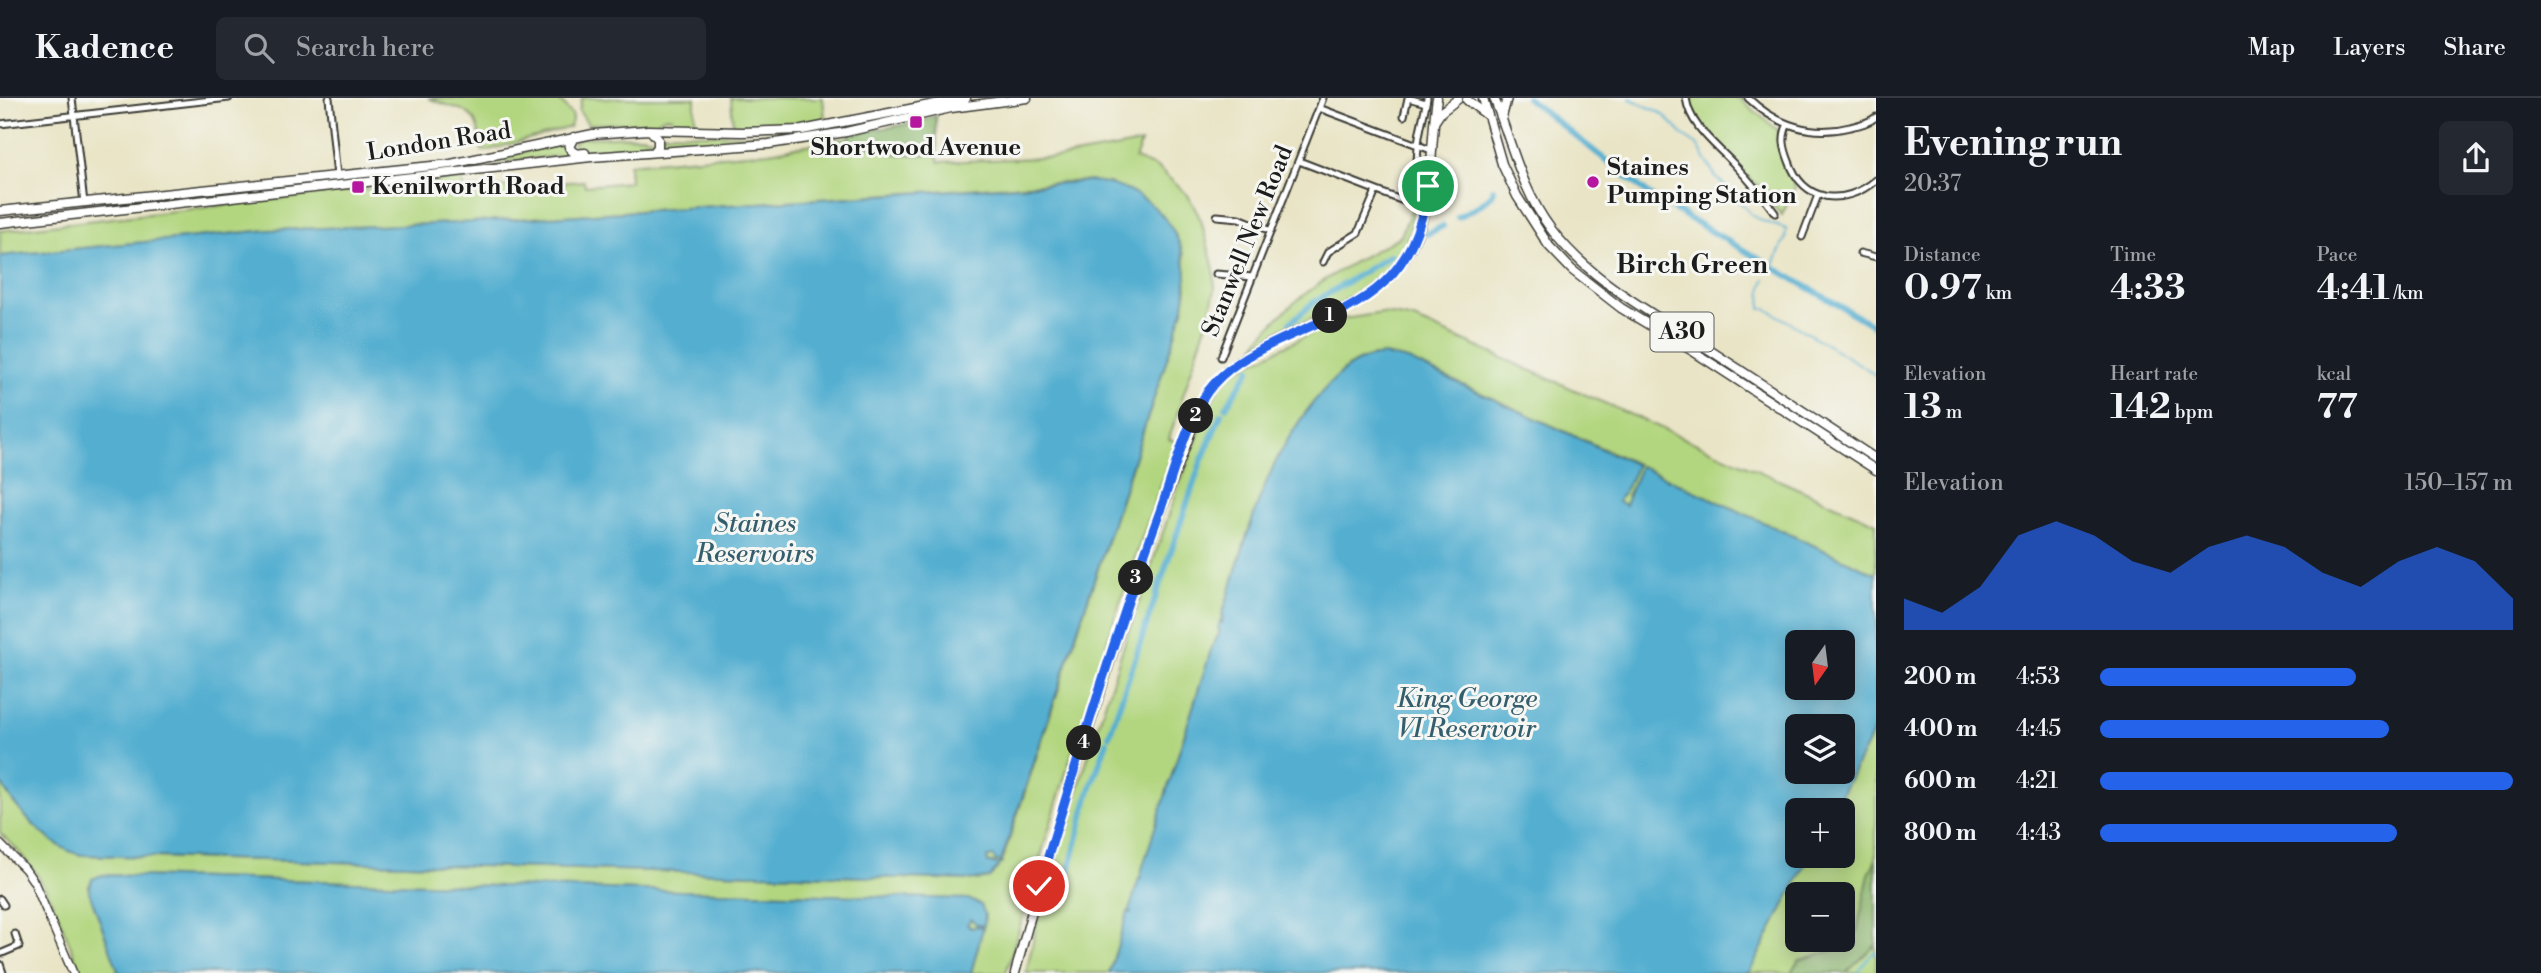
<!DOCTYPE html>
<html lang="en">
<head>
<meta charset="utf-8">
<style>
  :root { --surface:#171b24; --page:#242831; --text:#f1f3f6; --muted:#9ea1a6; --line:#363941; --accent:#2563eb }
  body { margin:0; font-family:"Libre Bodoni",serif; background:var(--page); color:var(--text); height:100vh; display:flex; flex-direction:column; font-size:26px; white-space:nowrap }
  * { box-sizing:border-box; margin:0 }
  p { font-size:23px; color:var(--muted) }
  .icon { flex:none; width:38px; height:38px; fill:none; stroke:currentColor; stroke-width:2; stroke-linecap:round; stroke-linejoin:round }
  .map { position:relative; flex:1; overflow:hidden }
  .details { display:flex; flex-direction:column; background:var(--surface); width:665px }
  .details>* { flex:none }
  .needle { width:46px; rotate:194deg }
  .controls { position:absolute; left:1785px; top:532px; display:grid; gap:14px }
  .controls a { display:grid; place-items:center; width:70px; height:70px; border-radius:10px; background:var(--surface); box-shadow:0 4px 18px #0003; font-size:35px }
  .pin { position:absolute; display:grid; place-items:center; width:60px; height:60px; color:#fff; margin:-30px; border:4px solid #fff; border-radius:50%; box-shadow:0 2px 7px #0007 }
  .km { position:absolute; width:35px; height:35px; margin:-18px; border-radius:50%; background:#222; color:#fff; font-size:19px; line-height:35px; text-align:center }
  .round { display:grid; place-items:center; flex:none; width:74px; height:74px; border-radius:10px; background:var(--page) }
  .head { display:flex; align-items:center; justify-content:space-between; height:119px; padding:0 28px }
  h1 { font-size:38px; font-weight:700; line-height:52px }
  .figures { display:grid; grid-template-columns:repeat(3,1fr); gap:10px; height:119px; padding:7px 28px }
  .figures div { display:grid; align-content:center }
  .figures b { font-size:35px; font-weight:700 }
  .figures small { font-size:19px; font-weight:400 }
  .figures p { font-size:19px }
  .chart { height:196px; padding:14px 28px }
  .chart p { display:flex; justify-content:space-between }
  .chart svg { width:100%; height:126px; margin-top:7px; fill:var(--accent); opacity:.7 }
  ul { padding:0 28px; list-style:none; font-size:23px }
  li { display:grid; grid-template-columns:112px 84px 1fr; align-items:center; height:52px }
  li i { height:18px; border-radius:9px; background:var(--accent) }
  header { display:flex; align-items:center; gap:42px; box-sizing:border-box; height:98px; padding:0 35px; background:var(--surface); border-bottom:2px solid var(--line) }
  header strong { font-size:33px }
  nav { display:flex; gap:38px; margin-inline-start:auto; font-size:24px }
  .search { width:490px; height:63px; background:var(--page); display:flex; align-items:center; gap:18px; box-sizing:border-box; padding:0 24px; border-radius:10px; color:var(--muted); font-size:26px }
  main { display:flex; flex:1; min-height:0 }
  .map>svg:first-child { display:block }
  .green { fill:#b2d67f; stroke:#67794e; stroke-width:2; fill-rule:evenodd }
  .forest { fill:#8db76e; stroke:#546a45; stroke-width:2 }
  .water { fill:#52aed0; stroke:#376576; stroke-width:2; fill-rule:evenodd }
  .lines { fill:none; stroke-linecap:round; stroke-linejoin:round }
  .stream { stroke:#52aed0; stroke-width:2 }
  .canal { stroke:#52aed0; stroke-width:6 }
  .minor-casing { stroke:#3b3a35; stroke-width:9 }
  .secondary-casing { stroke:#3b3a35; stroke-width:10 }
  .primary-casing { stroke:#3b3a35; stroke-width:11 }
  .trunk-casing { stroke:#3b3a35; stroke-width:11 }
  .minor { stroke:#fff; stroke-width:5 }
  .secondary { stroke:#fff; stroke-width:7 }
  .primary { stroke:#fff; stroke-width:8 }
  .trunk { stroke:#fff; stroke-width:8 }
  .route-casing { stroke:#fff; stroke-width:14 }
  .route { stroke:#2563eb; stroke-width:9 }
  .poi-dot { fill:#b5179e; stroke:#f6f6f2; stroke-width:2.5 }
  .labels { text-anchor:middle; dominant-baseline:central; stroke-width:6; stroke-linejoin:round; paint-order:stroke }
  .shield { fill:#f6f6f2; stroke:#5d5d5c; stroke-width:2 }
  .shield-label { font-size:23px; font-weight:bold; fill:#1c1c1c }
  .street-label { font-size:24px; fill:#1c1c1c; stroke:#f6f6f2 }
  .poi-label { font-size:24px; font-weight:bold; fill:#1c1c1c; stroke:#f6f6f2; text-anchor:start }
  .neighbourhood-label { font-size:26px; font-weight:bold; fill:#1c1c1c; stroke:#f6f6f2 }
  .water-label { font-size:26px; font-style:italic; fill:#345e6d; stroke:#f6f6f2 }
</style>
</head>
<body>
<header>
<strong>Kadence</strong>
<div class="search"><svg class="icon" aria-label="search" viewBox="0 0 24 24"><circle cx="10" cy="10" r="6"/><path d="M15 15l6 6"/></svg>Search here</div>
<nav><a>Map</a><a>Layers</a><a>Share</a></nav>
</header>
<main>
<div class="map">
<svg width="1876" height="875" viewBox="0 0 1876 875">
  <rect width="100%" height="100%" fill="#f6f6f2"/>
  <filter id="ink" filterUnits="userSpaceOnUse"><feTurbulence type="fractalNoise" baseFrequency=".0143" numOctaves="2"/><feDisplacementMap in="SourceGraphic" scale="14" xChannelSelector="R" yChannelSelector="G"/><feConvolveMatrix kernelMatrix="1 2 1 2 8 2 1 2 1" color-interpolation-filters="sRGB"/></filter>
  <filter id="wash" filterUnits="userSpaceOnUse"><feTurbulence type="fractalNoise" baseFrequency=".00686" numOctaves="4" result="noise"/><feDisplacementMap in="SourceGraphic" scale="28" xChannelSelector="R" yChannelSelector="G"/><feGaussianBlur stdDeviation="1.57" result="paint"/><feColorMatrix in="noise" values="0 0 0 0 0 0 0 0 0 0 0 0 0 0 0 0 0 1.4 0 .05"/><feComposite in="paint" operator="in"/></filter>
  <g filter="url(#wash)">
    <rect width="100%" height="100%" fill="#e9e4c5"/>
    <path class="green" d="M428,0H558L573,18L570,29L486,53H482C477,6 466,16 428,0Z
      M582,0H695V26H674L672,19H663L655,25L588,26L579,13Z
      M731,0H823L825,21L777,29L733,28Z
      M1688,0H1739L1779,33L1780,49L1795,89L1782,117L1769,104L1771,99L1763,90L1752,84C1728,59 1698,35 1688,0Z
      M951,5L954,7L801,38L663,49L664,41L661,35L755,37Z
      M642,38L652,40L654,45L653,49L649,51L631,49L581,53L574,50L573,44L581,40Z
      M850,39L851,43L892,56L937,57L939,64L1063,59L1141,45L1135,61L1158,70L1188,97L1201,122L1214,171L1215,192L1208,221L1169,341L1177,344C1111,518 1059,697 1006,875H971L983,830L976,828L972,830L967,826L971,821L976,825L985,822L981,807L968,801L102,777L92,781L88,790L119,875H81C58,818 48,778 0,735V683C15,712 50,749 82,757L973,782L984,781L995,764L988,765L987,759L993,758L1002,764L1184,209L1187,191L1184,156L1172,130L1110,85L1084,83L457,125L268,132L0,158V133L462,80L464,92L584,83L585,88L630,84L629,66L769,54Z
      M566,45V54L569,57L454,69Z
      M1415,110C1412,123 1409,139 1402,151C1373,201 1303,223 1254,248C1294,194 1344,169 1401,138L1411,112Z
      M1382,215L1414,221L1876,425V476L1641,368L1627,398L1629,400L1625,407L1617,404L1621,396L1623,397L1637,366L1408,262C1365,249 1347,266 1320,297C1264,361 1247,438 1222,517L1225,518L1223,525L1220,524L1218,531L1220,534L1212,549L1140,779L1142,778L1141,783L1129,813L1163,824L1161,827L1128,815L1109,875H1026L1044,794L1047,793V787L1122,553L1180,385L1218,287L1237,272L1337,222Z
      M1876,629V875H1749L1810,758H1843V712H1833ZM1797,796H1843V842H1797Z"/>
    <path class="forest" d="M936,18L937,57L892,56L851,43L849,36L920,24Z
      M1876,761V847L1846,875H1792L1799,862L1831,853L1857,833L1869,776Z"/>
    <path class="water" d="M1094,83C1161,93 1195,143 1184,209L1001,764L995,762L993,758L987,759L988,765L1001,766L989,780L973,782L82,757C52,752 14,710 0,683V158L268,132L457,125Z
      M1384,257L1408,262L1637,367L1623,397H1621L1618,403L1625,407L1640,368L1876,476V629L1833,712H1797V758H1810L1749,875H1109L1128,814L1132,815L1129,813L1139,780L1142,781L1140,779L1143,768L1212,549L1220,534L1218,531L1220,523L1222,525L1223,523L1221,522L1222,518L1225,519L1222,518C1249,434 1263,362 1322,294C1341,273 1355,259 1384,257ZM1843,544V590H1797V544ZM1843,628V674H1797V628Z
      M102,777L968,801L981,807L985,817L984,828L976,826L971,821L967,826L972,830L976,828L983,830L971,875H119L89,794L92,781Z"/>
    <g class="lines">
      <path class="stream" d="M1629,0L1663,16L1685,39L1697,47L1716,79L1751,116L1762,123L1786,131L1785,141L1774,166
        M1528,1L1529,0
        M1765,181L1762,189L1761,211H1767L1866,270L1876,278
        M1857,875L1872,856L1876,855"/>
      <path class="canal" d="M1527,0L1654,100L1876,229
        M1458,119L1480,107L1492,97L1493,91
        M1427,136L1443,128
        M1290,225L1313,205L1391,157
        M1226,309L1250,271
        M1109,638L1201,364L1221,316
        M1069,773L1089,695L1107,644"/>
    </g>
  </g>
  <g filter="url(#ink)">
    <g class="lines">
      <g class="minor-casing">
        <path id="minor" d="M72,0L84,105
          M329,0L337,78
          M1408,0L1426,5
          M1686,0C1690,28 1714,45 1733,65C1748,81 1762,97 1775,115
          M1748,0C1776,27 1812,39 1850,29C1859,27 1869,25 1876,19
          M1319,10L1431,52
          M1404,18L1408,0
          M0,26L229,0
          M1788,26C1781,39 1784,50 1789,63C1803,105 1844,109 1876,82
          M1299,63L1406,104C1419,90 1416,58 1419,39C1421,26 1425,13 1427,0
          M1217,118L1239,120L1271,133
          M1802,139L1818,97
          M1860,155L1876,159
          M1323,164L1328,154L1358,135L1376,93
          M1216,176L1253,179
          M1221,259L1323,0
          M0,801L4,807
          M0,856L19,848L15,836
          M0,866L3,875"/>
      </g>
      <g class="secondary-casing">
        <path id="secondary" d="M0,746L25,771L34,784L73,875"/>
      </g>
      <g class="primary-casing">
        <path id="primary" d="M1435,23L1441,14L1458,1
          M1015,875L1039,788L1137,478L1201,306C1243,222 1375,238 1417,137C1434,95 1430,44 1437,0"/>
      </g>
      <g class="trunk-casing">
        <path id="trunk" d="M1483,0L1502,66L1517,98L1549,148L1572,172L1621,210L1691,252L1876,372
          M1494,0C1512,45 1521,91 1551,131C1592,185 1655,216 1711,253C1766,289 1821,325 1876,361
          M1467,2L1487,17
          M1502,19L1507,0
          M651,33L658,41V49L654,54
          M574,39L569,49C573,56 578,56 585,55
          M0,113L451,66L593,36L648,32L742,34L802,32L966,0
          M0,125L591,59L769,46L846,34L951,10L1027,0"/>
      </g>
      <use href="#minor" class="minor"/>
      <use href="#secondary" class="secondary"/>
      <use href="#primary" class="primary"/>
      <use href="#trunk" class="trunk"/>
    </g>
  </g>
  <g class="lines" filter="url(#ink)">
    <g class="route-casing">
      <path id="route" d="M1039,788C1077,664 1114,538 1159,416C1173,378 1185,326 1208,293C1225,270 1250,256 1276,244C1361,205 1413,190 1428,88"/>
    </g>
    <use href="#route" class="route"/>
  </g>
  <g class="poi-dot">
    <rect x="909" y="17" width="14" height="14" rx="3.5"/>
    <circle cx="1593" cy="84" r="7"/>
    <rect x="351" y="82" width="14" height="14" rx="3.5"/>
  </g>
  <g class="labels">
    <rect class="shield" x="1650.5" y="214.5" width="63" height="39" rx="5"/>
    <g class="shield-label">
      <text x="1682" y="234">A30</text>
    </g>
    <g class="street-label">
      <text transform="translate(439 44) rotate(-9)">London Road</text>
      <text transform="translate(1248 143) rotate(-68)">Stanwell New Road</text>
    </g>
    <g class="poi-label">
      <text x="916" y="50" text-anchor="middle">Shortwood Avenue</text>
      <text x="1607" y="70">Staines<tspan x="1607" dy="28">Pumping Station</tspan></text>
      <text x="372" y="89">Kenilworth Road</text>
    </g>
    <g class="neighbourhood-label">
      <text x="1692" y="167">Birch Green</text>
    </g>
    <g class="water-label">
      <text x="755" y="426">Staines<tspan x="755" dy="30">Reservoirs</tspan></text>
      <text x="1467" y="601">King George<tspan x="1467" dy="30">VI Reservoir</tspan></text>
    </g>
  </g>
</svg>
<div class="controls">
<a><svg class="needle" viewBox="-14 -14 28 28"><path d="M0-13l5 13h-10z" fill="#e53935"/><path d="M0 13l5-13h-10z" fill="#9ea1a6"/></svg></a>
<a><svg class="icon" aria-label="layers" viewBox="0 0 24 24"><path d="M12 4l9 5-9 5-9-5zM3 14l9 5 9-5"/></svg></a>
<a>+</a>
<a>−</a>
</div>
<div class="pin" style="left:1428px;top:88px;background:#1e9e55"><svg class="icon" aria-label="arrive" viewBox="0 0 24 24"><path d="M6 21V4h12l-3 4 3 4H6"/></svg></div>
<div class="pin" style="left:1039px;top:788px;background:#d93025"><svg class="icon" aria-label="check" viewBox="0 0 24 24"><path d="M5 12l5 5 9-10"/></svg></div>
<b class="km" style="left:1330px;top:218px">1</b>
<b class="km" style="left:1196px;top:318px">2</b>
<b class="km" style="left:1136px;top:480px">3</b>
<b class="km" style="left:1084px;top:645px">4</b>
</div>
<section class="details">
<div class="head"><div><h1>Evening run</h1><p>20:37</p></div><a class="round"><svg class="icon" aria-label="share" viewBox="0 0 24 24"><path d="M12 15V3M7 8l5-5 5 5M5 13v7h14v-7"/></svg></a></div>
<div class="figures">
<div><p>Distance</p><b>0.97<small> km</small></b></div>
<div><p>Time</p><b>4:33</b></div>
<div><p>Pace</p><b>4:41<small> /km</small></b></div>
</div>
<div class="figures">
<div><p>Elevation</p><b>13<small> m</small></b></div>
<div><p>Heart rate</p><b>142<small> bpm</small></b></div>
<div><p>kcal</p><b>77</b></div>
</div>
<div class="chart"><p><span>Elevation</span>150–157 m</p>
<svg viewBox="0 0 160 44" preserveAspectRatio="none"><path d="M0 44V33L10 38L20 29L30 11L40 6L50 11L60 20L70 24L80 15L90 11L100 15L110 24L120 29L130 20L140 15L150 20L160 33V44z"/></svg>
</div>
<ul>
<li><b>200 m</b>4:53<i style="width:62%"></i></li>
<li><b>400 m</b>4:45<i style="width:70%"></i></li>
<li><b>600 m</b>4:21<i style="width:100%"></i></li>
<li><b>800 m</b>4:43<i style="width:72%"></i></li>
</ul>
</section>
</main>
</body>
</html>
